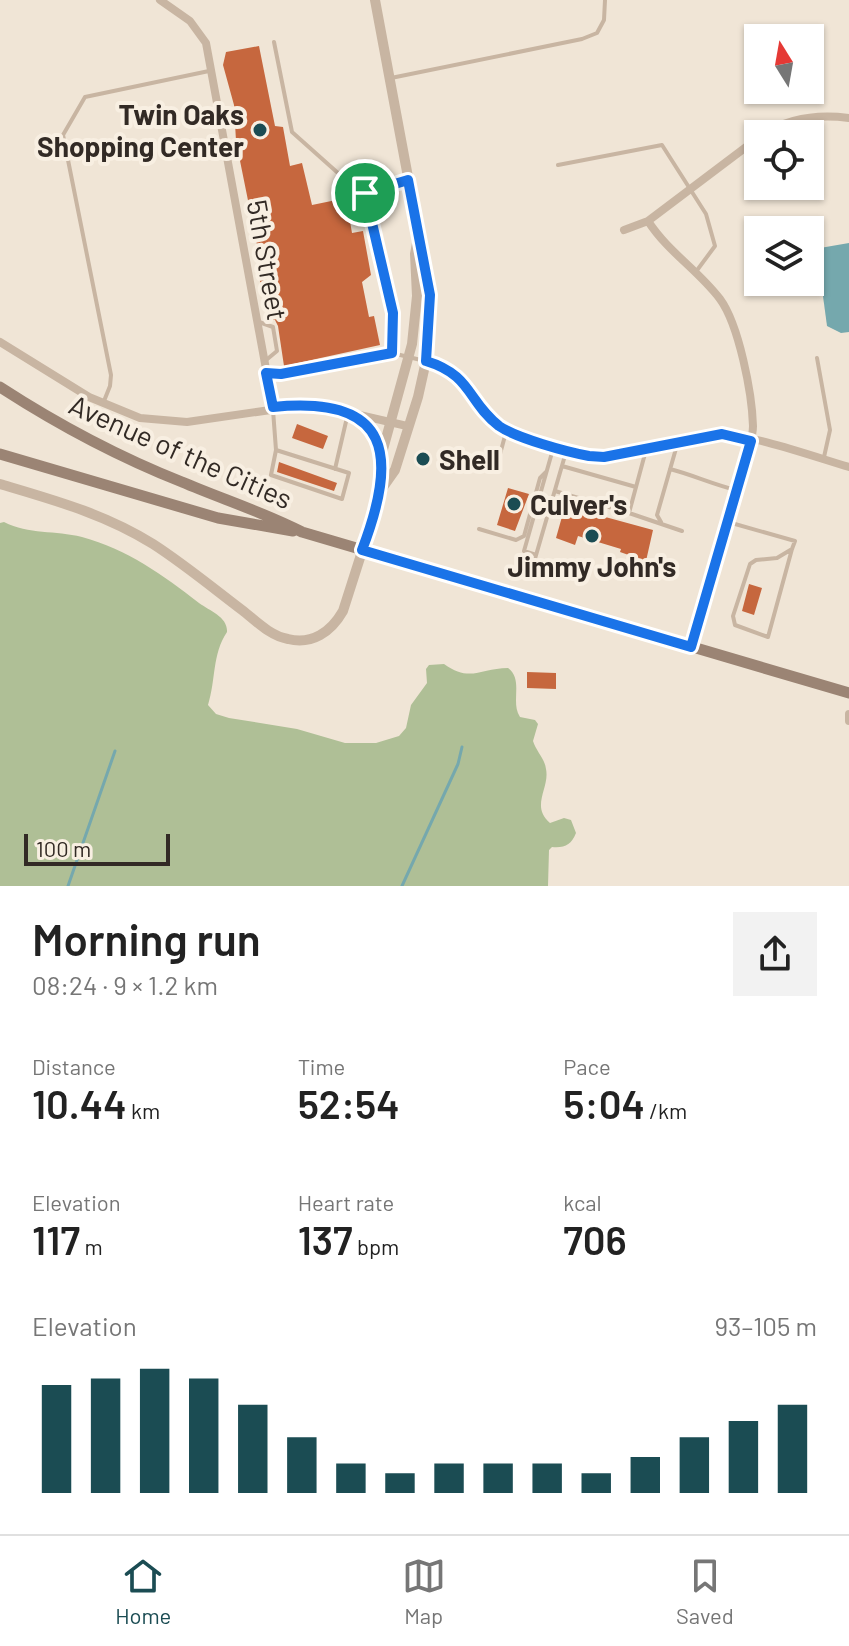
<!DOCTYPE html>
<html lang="en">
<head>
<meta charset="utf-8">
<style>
  :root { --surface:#fff; --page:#f2f2f2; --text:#222; --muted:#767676; --line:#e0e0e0; --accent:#1b4c53 }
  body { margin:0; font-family:Barlow,sans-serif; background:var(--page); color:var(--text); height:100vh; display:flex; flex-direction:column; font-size:30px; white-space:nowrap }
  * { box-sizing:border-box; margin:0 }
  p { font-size:26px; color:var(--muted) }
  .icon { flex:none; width:44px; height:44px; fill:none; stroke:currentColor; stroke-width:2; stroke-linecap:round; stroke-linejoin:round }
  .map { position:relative; height:886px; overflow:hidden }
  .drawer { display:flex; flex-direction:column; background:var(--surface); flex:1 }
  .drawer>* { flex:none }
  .needle { width:52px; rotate:349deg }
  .controls { position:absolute; left:744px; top:24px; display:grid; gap:16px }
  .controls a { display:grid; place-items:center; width:80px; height:80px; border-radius:0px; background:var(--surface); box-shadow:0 2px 6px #0004; font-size:40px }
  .scale { position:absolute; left:24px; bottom:20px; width:146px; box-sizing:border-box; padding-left:8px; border:4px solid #322a25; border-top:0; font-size:22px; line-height:28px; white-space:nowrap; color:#322a25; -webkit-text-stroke:6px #f8efe2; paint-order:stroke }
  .pin { position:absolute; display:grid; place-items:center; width:68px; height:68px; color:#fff; margin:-34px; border:4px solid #fff; border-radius:50%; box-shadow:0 2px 8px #0007 }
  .round { display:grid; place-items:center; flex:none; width:84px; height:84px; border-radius:0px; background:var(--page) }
  .overview { display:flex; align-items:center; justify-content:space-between; height:136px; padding:0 32px }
  h1 { font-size:44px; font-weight:600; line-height:60px }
  .metrics { display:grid; grid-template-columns:repeat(3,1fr); gap:12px; height:136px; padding:8px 32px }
  .metrics div { display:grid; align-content:center }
  .metrics b { font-size:40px; font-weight:600 }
  .metrics small { font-size:22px; font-weight:400 }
  .metrics p { font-size:22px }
  .chart { height:224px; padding:16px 32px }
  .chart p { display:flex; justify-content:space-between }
  .chart svg { width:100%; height:144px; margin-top:8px; stroke:var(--accent); stroke-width:6 }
  .tab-bar { display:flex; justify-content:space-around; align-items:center; height:112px; border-top:2px solid var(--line); background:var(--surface); font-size:22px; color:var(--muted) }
  .tab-bar a { display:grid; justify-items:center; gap:4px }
  .tab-bar .selected { color:var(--accent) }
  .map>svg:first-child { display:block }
  .green { fill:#afbf96 }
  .water { fill:#75a8ad }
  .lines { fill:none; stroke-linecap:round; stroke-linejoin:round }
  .stream { stroke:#75a8ad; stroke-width:3 }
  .building { fill:#c6673e }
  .service { stroke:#c8b5a2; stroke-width:4 }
  .minor { stroke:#c8b5a2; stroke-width:8 }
  .tertiary { stroke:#c8b5a2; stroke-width:10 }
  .secondary { stroke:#9b8474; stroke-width:11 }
  .route-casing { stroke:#fff; stroke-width:16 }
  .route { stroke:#1a73e8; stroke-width:10 }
  .poi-dot { fill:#1b4c53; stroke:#f8efe2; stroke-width:3 }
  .labels { text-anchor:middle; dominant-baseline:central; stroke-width:8; stroke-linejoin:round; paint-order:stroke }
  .poi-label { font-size:28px; font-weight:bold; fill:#322a25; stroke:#f8efe2; text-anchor:start }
  .street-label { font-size:28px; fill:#322a25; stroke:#f8efe2 }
</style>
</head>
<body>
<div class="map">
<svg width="849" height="886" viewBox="0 0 849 886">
  <rect width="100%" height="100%" fill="#f0e5d6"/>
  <path class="green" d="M4,522C29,535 55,530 82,537C127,549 163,575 199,603C210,611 228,617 227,632C212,654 216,680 208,705L216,714L229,718L297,729L345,743H376L399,736L406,728L411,705L427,683L426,669L429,665L444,664C470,683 481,668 508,668C524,680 510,702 520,717L535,720L538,724L533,741C536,751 545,759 546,769C550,788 530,806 550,823L564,818L571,820L576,833C571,845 565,848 552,847L549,850L548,886H0V523Z"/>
  <path class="water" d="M849,243V332L841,333L827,326L818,259L820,248Z"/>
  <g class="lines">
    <path class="stream" d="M68,886L115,751
      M402,886L458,764L462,747"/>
  </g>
  <path class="building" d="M259,46L275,126L283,127L290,166L302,163L312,205L346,198L352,233L363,231L371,275L362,282L369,317L374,316L380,345L284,366L278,326L275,320H272L265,286L261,287L259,275L263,274L259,256H256L254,246L257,245L236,141L234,105L223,65L226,52Z
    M297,424L328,436L323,449L292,438Z
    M279,462L337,483L334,491L277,472Z
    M508,488L529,494L515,531L497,525Z
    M565,506L653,530L646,561L620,552L621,549L578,536L575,545L556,538Z
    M749,584L762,588L754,615L742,611Z
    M527,672L556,673V689L527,688Z"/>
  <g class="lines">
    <path class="service" d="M274,42L292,132L357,190L365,193L408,180
      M391,78L582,39L597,33L604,20L605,0
      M558,165L662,145L706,214L715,246L695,273
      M365,193L393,313L392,353
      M259,322L273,327L277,351L265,361
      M817,358L830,430L824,457
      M269,373L281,374L392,353L425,361
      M104,401L110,386L111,375L63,135L85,97L209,71
      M273,410L276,450L271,475L342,499L349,473L276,450
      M499,458L506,432
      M562,466L636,487
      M335,469L348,413
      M670,469C693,475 712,484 736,490
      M555,491L629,513L646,450
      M629,513L682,531
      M661,522L657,515L677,445
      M728,522L795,541L792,549L768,637L735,625L733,616L750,564L756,560L777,558L792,549
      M479,529L516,540L524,536L540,478L546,472
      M536,555L524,551L553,449
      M532,569L566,452"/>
    <path class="minor" d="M160,0L190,21L206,43L273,407
      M764,134C789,118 819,114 849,118
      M648,221C668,252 698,270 720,299C739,325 752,393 753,426C753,436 749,447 747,456L691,647
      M624,230L648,221L758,138
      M0,342L89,397L140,418L187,422L312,404L407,426
      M426,361C474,375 467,406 501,427C516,437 551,447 570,452C614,464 673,440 719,435C745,432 821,459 849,467
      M352,414L374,436L382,453
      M849,714V721"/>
    <path class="tertiary" d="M375,0L430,295L426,361L418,397L395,470L383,487
      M0,484C54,500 105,514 153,544C184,564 213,588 242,610C255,620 270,636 288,639C312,645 331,632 343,611L382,489V453L412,344L417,296L415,254L418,238"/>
    <path class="secondary" d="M0,387C57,424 119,457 182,482C222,499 263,512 302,532L849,693
      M0,454L218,518L293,531"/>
  </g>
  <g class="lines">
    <g class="route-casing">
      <path id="route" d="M408,180L430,295L426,361C472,375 467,401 499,426C516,438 567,452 589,456L604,457L722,434L751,441L691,647L362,550C398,456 392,395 273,407L266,373L281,374L392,353L393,313L365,193Z"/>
    </g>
    <use href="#route" class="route"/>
  </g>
  <g class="poi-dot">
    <circle cx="260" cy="130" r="8"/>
    <circle cx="423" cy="459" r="8"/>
    <circle cx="514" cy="504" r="8"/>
    <circle cx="592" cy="536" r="8"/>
  </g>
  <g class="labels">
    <g class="poi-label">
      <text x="244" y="114" text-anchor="end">Twin Oaks<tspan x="244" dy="32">Shopping Center</tspan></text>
      <text x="439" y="459">Shell</text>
      <text x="530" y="504">Culver's</text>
      <text x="592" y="566" text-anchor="middle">Jimmy John's</text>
    </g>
    <g class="street-label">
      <text transform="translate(268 260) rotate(80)">5th Street</text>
      <text transform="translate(181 451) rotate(24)">Avenue of the Cities</text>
    </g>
  </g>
</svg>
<div class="controls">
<a><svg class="needle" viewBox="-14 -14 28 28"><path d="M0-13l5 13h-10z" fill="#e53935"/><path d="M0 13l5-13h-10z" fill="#767676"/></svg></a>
<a><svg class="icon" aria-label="locate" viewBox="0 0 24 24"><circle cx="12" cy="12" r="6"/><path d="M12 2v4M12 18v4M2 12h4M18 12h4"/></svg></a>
<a><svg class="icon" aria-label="layers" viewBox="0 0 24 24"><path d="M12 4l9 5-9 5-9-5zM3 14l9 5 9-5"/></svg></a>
</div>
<div class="scale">100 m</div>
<div class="pin" style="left:365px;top:193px;background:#1e9e55"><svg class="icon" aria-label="arrive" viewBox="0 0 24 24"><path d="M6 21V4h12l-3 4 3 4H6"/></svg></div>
</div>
<section class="drawer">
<div class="overview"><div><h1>Morning run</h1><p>08:24 · 9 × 1.2 km</p></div><a class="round"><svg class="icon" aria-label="share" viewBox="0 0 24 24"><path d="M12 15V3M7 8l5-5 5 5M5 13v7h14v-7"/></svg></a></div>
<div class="metrics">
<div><p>Distance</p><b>10.44<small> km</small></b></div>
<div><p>Time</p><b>52:54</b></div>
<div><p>Pace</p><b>5:04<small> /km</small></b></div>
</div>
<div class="metrics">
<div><p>Elevation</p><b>117<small> m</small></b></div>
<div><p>Heart rate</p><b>137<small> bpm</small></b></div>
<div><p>kcal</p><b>706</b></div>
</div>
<div class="chart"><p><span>Elevation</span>93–105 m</p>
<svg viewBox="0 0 160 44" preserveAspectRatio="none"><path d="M5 44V11M15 44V9M25 44V6M35 44V9M45 44V17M55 44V27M65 44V35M75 44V38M85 44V35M95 44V35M105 44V35M115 44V38M125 44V33M135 44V27M145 44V22M155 44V17"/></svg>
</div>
</section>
<nav class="tab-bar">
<a class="selected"><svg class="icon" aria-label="home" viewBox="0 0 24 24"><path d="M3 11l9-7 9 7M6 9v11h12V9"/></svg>Home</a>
<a><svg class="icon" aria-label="map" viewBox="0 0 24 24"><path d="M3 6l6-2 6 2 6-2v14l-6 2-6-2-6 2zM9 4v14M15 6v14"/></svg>Map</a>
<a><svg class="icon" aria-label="saved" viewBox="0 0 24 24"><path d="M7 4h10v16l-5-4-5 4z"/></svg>Saved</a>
</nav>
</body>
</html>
